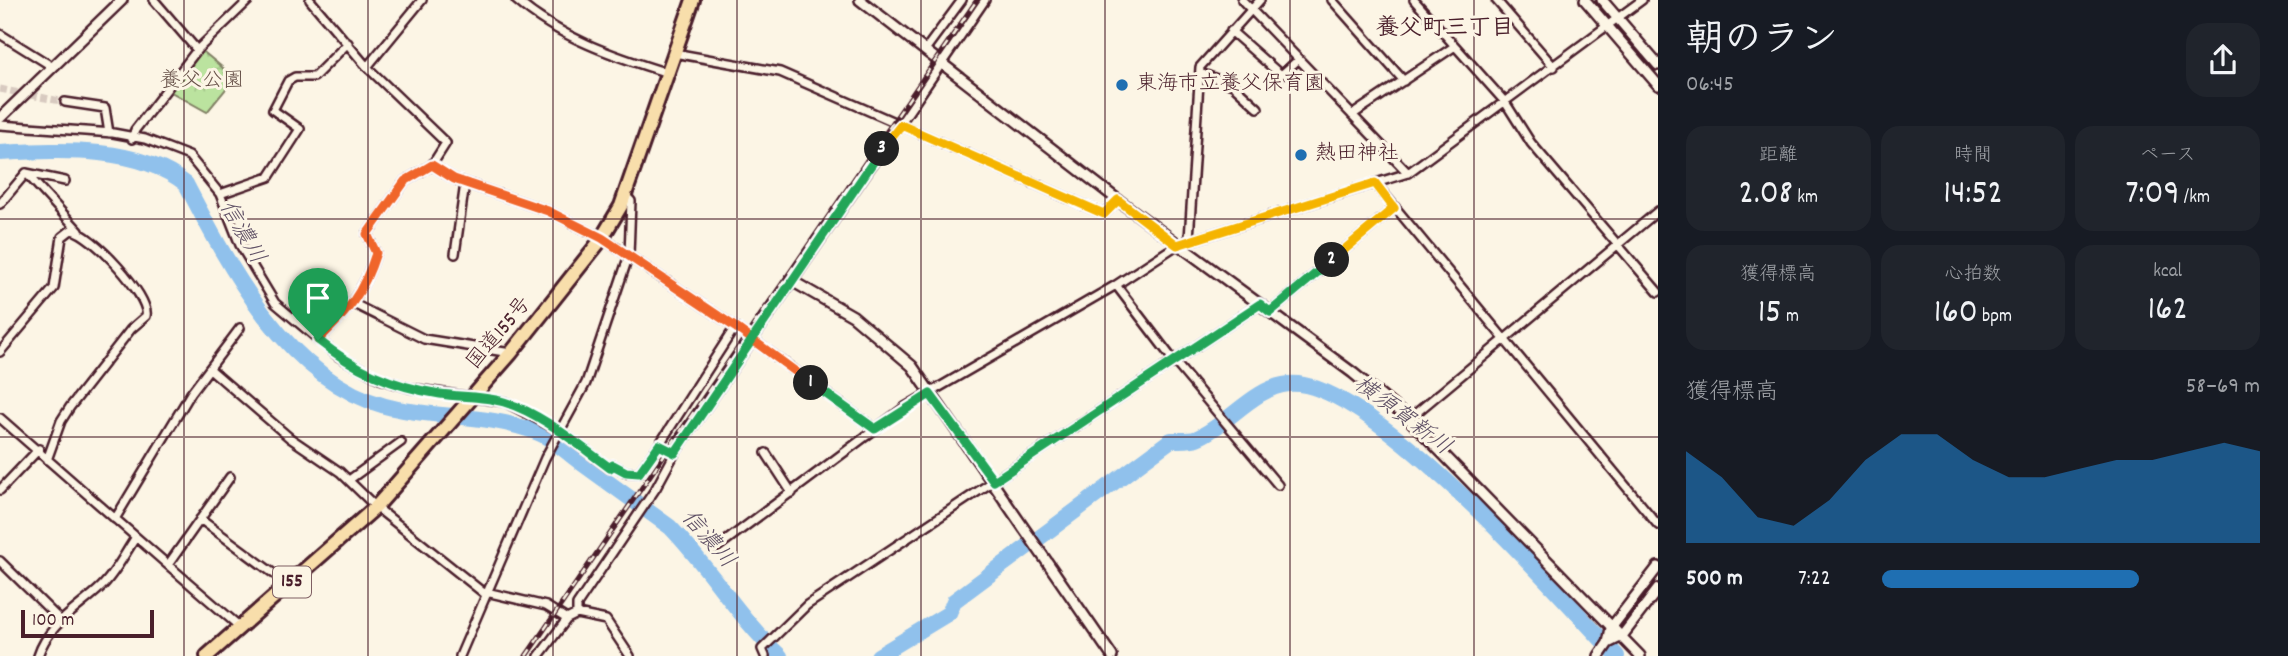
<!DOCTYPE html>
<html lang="ja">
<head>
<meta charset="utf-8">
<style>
  :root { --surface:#171b24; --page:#20242c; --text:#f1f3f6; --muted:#9ea1a6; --accent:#1f6fb2 }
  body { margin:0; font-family:Dekko,"Klee One",sans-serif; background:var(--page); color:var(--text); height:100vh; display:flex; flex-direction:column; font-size:26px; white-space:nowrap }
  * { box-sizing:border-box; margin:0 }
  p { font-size:23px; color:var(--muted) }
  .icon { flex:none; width:38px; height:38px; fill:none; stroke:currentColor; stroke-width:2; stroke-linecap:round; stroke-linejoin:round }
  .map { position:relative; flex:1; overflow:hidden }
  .side { display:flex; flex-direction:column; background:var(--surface); width:630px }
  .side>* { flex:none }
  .scale { position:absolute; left:21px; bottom:18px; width:133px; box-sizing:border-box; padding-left:7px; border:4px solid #4a1f2b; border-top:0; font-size:19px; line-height:24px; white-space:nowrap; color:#4a1f2b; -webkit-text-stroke:5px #fcf5e5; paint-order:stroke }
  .pin { position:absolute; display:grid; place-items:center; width:60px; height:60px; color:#fff; margin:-72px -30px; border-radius:50% 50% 50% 0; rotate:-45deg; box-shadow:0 0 7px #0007 }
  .pin .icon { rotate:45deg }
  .km { position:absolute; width:35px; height:35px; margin:-18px; border-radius:50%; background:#222; color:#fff; font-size:19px; line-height:35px; text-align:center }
  .round { display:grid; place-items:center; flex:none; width:74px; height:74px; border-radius:21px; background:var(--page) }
  .headline { display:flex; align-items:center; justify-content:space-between; height:119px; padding:0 28px }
  h1 { font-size:38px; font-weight:600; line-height:52px }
  .metrics { display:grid; grid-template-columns:repeat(3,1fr); gap:10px; height:119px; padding:7px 28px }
  .metrics div { display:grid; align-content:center; border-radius:18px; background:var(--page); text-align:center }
  .metrics b { font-size:35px; font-weight:600 }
  .metrics small { font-size:19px; font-weight:400 }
  .metrics p { font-size:19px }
  .chart { height:196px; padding:14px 28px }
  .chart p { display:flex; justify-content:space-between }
  .chart svg { width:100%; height:126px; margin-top:7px; fill:var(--accent); opacity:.7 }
  ul { padding:0 28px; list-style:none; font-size:23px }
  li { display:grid; grid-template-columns:112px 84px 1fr; align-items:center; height:52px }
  li i { height:18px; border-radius:9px; background:var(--accent) }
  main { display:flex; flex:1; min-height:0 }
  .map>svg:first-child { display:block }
  .park { fill:url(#park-crowns); stroke:#828165; stroke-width:2 }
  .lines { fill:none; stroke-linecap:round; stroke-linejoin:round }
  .river { stroke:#90c1ec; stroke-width:16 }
  .minor-tunnel { stroke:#d8cac0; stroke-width:7; stroke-dasharray:7 3.5; stroke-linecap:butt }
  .minor-casing { stroke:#4a1f2b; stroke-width:12 }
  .tertiary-casing { stroke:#4a1f2b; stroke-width:14 }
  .trunk-casing { stroke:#4a1f2b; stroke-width:18 }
  .minor { stroke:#fcf5e5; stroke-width:7 }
  .tertiary { stroke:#fcf5e5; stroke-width:9 }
  .trunk { stroke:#f8deab; stroke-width:12 }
  .rail-casing { stroke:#4a1f2b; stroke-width:5 }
  .rail { stroke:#fcf5e5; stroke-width:2.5; stroke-dasharray:8; stroke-linecap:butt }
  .split-1-casing { stroke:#fff; stroke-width:14 }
  .split-2-casing { stroke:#fff; stroke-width:14 }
  .split-3-casing { stroke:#fff; stroke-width:14 }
  .split-4-casing { stroke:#fff; stroke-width:14 }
  .split-1 { stroke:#f0652b; stroke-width:9 }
  .split-2 { stroke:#22a559; stroke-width:9 }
  .split-3 { stroke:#f5b400; stroke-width:9 }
  .split-4 { stroke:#22a559; stroke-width:9 }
  .grid { fill:none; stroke:#4a1f2b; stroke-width:2; stroke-opacity:0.55 }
  .poi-dot { fill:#1f6fb2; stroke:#fcf5e5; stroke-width:2.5 }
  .labels { text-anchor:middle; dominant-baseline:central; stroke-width:6; stroke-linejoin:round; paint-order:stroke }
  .shield { fill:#fcf5e5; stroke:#7f5f63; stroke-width:2 }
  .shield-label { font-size:19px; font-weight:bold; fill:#4a1f2b }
  .park-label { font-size:21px; fill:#665048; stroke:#fcf5e5 }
  .poi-label { font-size:21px; fill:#4a1f2b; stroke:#fcf5e5; text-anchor:start }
  .street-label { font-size:21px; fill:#4a1f2b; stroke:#fcf5e5 }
  .neighbourhood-label { font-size:23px; font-weight:bold; fill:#4a1f2b; stroke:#fcf5e5 }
  .water-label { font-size:23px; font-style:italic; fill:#5f5065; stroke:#fcf5e5 }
</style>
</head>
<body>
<main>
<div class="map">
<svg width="1658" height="656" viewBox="0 0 1658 656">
  <defs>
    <pattern id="park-crowns" width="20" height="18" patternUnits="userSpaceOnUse" patternTransform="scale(1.75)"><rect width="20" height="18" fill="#bbe39f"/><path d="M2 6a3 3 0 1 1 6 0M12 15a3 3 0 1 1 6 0" fill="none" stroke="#a2c289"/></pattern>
  </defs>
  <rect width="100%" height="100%" fill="#fcf5e5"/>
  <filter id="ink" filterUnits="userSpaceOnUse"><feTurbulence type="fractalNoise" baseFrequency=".0143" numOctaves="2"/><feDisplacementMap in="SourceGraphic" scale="14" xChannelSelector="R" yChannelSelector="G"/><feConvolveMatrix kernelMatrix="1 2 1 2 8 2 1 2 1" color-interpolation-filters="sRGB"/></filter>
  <g filter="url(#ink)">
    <path class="park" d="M200,49L235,78L207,112L164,88Z"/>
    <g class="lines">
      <path class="river" d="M0,153C59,150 138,145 186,184C229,267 287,379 385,406C433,419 487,413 536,432C552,437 567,453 580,462C610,484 640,505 670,527C710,568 738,617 780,656
        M878,656L949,613L954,601L1171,440C1179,440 1190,441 1197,438C1228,425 1254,387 1289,384C1369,377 1560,596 1617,656"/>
      <path class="minor-tunnel" d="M0,89L65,102"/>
      <g class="minor-casing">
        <path id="minor" d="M154,0L197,50
          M310,0L367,67L446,143L432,165L405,181L367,234L376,253C363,294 347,311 318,340
          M516,0C560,38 613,56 668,73
          M1242,0L1408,173
          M1332,0L1404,81
          M1414,0L1505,102L1531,143L1658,292
          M1496,0L1554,67
          M1231,31L1281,75L1298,60
          M0,34L53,67
          M925,50L962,0
          M674,53L780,72L1104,214L1118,200
          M367,67L422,0
          M1200,73L1233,85L1258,108
          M65,102L105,108L109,133
          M1352,115L1455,46
          M0,125L113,133L145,139L189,156L220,194L240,245L275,303L338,356L380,379L410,388L505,402L560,431L609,468L613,465L626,472L639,473L659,445L675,453
          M132,139L135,130L197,50L249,0
          M432,165L454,179L548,211L602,238L735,327L875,429
          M26,173L79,231
          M1375,183L1658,525
          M220,194L269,177L300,129L273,110L288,81L295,77H314L348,43
          M0,204L26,173L65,181
          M1189,239L1200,67L1260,0
          M455,254L465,183
          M1116,285L1174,361L1278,485
          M354,304L424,339L511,353
          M1270,312L1394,208
          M0,352L54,288L62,237L71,230C91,232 151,297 146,316L131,329L70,407L61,421L47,460
          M210,369L290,438L340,472L376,507L485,594
          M0,418L168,565L230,477
          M1409,419L1658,211
          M659,445L735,327
          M766,453L792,493
          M349,480L401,442
          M0,490L39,449
          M115,519L191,393L240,328
          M200,519L289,585
          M715,549L905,407L1116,285L1177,245L1408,173L1642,0
          M0,561L61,621
          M168,565L240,627
          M486,592L546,606L567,619
          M577,614V605L656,488L675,453L985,0
          M38,656C48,624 78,609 101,587C115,574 125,553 136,537
          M460,656L545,458L586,383L629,255L631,201L625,195
          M539,656L567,619L577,614L606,620L630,656
          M765,656L762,649L807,605L1260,304"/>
      </g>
      <g class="tertiary-casing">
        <path id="tertiary" d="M860,0L1118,200L1353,373L1409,419L1640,656
          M1585,0L1658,85
          M1602,0L1658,65
          M0,118L122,0
          M792,281L853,316L912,366L1112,656
          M1608,643L1611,628L1658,567
          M1599,656L1608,643L1622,636L1658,589"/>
      </g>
      <g class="trunk-casing">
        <path id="trunk" d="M207,656L376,507L511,353L600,241L621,206L693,0"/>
      </g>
      <use href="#minor" class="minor"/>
      <use href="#tertiary" class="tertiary"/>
      <use href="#trunk" class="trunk"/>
      <g class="rail-casing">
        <path id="rail" d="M526,656L977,0"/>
      </g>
      <use href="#rail" class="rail"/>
    </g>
  </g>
  <g class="lines" filter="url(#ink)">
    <g class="split-1-casing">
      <path id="split-1" d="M318,340C348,311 363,294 376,253L367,234L405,181L432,165L454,179L548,211L602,238L735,327L811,383"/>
    </g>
    <g class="split-2-casing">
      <path id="split-2" d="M811,383L875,429L930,394L994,481L1260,304L1270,312L1332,260"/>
    </g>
    <g class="split-3-casing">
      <path id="split-3" d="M882,149L901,125L1104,214L1118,200L1177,245L1375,183L1394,208L1332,260"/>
    </g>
    <g class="split-4-casing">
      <path id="split-4" d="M318,340C355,370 393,387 440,394C461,397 484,396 504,402C543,414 578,445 610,468L613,465L626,472L639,473L659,445L675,453L882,149"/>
    </g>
    <use href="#split-1" class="split-1"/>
    <use href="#split-2" class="split-2"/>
    <use href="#split-3" class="split-3"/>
    <use href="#split-4" class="split-4"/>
  </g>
  <path class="grid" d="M184,0V656M368,0V656M553,0V656M737,0V656M921,0V656M1105,0V656M1290,0V656M1474,0V656M0,219H1658M0,437H1658"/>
  <g class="poi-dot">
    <circle cx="1122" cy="85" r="7"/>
    <circle cx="1301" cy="155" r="7"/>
  </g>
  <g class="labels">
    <rect class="shield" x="273" y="566.5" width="38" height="31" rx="5"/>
    <g class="shield-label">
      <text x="292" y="582">155</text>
    </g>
    <g class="park-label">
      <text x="202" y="82">養父公園</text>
    </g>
    <g class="poi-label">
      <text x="1136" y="85">東海市立養父保育園</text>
      <text x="1315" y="155">熱田神社</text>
    </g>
    <g class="street-label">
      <text transform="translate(500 334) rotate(-50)">国道155号</text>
    </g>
    <g class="neighbourhood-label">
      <text x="1445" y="29">養父町三丁目</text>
    </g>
    <g class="water-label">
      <text transform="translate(241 233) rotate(60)">信濃川</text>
      <text transform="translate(1402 417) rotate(37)">横須賀新川</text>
      <text transform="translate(707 540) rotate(49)">信濃川</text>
    </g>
  </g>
</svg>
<div class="scale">100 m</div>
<div class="pin" style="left:318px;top:340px;background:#1e9e55"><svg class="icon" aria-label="arrive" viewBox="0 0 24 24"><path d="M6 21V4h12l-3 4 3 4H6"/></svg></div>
<b class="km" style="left:811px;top:383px">1</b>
<b class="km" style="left:1332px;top:260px">2</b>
<b class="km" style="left:882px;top:149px">3</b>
</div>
<section class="side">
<div class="headline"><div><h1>朝のラン</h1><p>06:45</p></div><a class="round"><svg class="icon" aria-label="share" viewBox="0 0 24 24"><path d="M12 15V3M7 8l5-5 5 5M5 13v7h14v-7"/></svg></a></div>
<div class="metrics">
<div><p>距離</p><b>2.08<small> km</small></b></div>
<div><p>時間</p><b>14:52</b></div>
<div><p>ペース</p><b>7:09<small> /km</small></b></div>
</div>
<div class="metrics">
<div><p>獲得標高</p><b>15<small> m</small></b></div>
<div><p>心拍数</p><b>160<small> bpm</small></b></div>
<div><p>kcal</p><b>162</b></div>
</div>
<div class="chart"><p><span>獲得標高</span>58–69 m</p>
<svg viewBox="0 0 160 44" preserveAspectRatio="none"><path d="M0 44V12L10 21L20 35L30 38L40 29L50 15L60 6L70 6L80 15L90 21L100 21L110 18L120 15L130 15L140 12L150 9L160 12V44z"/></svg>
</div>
<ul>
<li><b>500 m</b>7:22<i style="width:68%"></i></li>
</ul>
</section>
</main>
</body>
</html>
